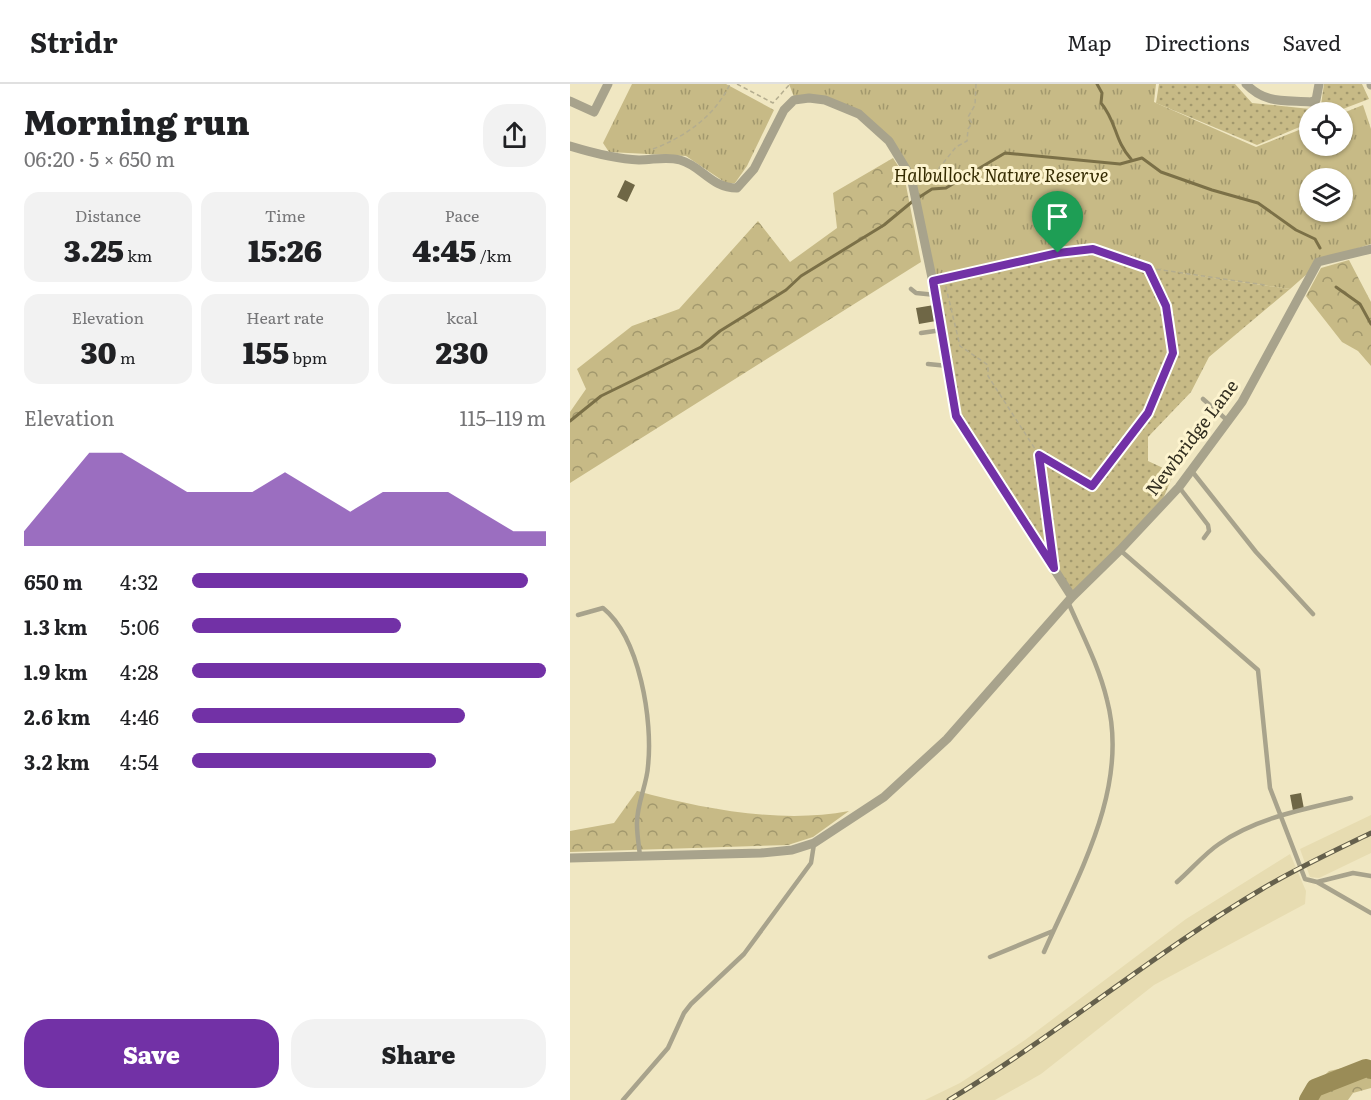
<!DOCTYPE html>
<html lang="en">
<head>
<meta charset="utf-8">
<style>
  :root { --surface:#fff; --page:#f2f2f2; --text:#202124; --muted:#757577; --line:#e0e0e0; --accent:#7231a6 }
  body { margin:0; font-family:Literata,serif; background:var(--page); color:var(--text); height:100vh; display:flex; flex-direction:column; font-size:22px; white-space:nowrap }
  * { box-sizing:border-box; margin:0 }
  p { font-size:20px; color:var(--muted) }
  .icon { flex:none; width:33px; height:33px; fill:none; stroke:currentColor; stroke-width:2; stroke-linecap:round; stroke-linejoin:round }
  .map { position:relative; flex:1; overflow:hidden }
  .side { display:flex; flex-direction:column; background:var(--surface); width:570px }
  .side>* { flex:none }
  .controls { position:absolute; left:729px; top:18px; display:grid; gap:12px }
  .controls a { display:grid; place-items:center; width:54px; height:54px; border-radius:50%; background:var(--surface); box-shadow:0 2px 4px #0004; font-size:30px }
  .pin { position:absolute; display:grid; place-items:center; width:51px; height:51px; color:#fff; margin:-62px -26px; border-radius:50% 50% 50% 0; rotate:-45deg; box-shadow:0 0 6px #0007 }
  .pin .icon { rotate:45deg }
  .round { display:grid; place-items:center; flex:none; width:63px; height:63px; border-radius:24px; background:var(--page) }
  .summary { display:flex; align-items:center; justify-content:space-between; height:102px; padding:0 24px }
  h1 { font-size:33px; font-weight:800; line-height:45px }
  .stats { display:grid; grid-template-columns:repeat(3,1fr); gap:9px; height:102px; padding:6px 24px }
  .stats div { display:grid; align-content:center; border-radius:15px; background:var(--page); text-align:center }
  .stats b { font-size:30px; font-weight:800 }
  .stats small { font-size:16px; font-weight:400 }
  .stats p { font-size:16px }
  .chart { height:168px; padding:12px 24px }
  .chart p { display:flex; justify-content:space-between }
  .chart svg { width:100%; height:108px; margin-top:6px; fill:var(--accent); opacity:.7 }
  .action { display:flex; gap:12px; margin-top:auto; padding:12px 24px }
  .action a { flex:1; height:69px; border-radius:24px; background:var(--accent); color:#fff; font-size:24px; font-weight:800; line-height:69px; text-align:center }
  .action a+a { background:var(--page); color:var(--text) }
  ul { padding:0 24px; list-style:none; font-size:20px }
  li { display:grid; grid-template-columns:96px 72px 1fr; align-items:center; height:45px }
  li i { height:15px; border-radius:8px; background:var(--accent) }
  header { display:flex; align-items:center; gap:36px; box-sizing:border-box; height:84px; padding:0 30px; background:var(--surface); border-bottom:2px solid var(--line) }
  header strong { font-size:28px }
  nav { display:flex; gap:33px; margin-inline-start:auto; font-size:21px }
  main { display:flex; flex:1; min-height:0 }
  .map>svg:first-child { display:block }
  .built { fill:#e7dcb1 }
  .grass { fill:url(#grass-dots) }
  .forest { fill:url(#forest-crowns) }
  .park { fill:url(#park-tufts); fill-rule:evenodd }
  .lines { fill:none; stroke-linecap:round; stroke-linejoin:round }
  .stream { stroke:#7b7047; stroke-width:3 }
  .river { stroke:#9a8c57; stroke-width:18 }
  .building { fill:#6f6746 }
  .path { stroke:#b4ad8f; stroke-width:1.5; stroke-dasharray:4.5 3; stroke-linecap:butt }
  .service { stroke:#a8a38c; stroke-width:4.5 }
  .minor { stroke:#a8a38c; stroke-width:9 }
  .rail-casing { stroke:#65604c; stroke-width:5 }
  .rail { stroke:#fdf4cf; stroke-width:3; stroke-dasharray:9; stroke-linecap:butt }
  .route-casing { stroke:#fff; stroke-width:12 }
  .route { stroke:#7231a6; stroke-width:8 }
  .labels { text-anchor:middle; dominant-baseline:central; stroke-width:6; stroke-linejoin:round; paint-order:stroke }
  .park-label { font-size:18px; font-style:italic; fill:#342a00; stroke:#fdf4cf }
  .street-label { font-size:18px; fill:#332f21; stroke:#fdf4cf }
</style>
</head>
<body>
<header>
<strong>Stridr</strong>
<nav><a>Map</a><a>Directions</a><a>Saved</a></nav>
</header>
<main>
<section class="side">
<div class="summary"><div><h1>Morning run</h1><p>06:20 · 5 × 650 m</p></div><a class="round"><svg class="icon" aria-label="share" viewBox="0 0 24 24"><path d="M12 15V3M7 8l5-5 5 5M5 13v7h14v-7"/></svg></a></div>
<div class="stats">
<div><p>Distance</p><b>3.25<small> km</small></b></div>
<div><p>Time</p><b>15:26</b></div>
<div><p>Pace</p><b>4:45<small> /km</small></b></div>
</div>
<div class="stats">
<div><p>Elevation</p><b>30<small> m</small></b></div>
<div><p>Heart rate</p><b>155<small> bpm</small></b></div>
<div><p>kcal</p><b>230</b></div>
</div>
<div class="chart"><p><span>Elevation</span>115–119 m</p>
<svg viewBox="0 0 160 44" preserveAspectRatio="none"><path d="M0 44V38L10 22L20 6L30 6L40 14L50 22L60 22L70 22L80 14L90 22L100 30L110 22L120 22L130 22L140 30L150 38L160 38V44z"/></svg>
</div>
<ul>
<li><b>650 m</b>4:32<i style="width:95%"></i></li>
<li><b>1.3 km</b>5:06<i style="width:59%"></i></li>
<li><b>1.9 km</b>4:28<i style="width:100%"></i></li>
<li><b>2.6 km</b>4:46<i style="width:77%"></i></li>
<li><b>3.2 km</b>4:54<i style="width:69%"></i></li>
</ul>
<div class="action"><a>Save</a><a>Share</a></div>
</section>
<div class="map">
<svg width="801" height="1016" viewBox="0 0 801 1016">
  <defs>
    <pattern id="grass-dots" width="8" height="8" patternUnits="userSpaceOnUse" patternTransform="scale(1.5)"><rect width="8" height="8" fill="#c7ba86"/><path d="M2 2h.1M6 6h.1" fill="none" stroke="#a2986d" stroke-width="1.8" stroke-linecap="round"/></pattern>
    <pattern id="forest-crowns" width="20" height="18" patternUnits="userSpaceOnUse" patternTransform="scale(1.5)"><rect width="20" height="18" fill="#c7ba86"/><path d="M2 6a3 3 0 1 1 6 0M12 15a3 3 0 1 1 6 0" fill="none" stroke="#a2986d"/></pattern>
    <pattern id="park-tufts" width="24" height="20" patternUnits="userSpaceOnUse" patternTransform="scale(1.5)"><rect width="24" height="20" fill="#c7ba86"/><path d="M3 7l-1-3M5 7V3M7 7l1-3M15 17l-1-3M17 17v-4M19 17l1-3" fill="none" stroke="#a2986d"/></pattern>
  </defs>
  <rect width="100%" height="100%" fill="#f0e7c2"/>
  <path class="built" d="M801,731V769L749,794L740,793L730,765Z
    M720,770L736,807L735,820L584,901L471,990L425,1016H355L390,999L455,956L616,835Z"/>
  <path class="grass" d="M589,0H665L682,19L740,25L751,21L754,0H792L799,15L765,28H740L739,39L687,61L586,19Z
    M523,165L616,190L720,205L639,273L621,308L578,353V377L604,389L589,424L502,513L386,332L366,196Z"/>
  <path class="forest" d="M323,74L334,91L351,178L0,399V328L16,305L7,285L62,242L109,225L188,137L220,178L267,144L263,109Z
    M779,176L801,218V282L788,267L772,258L736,212L751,184Z
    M67,707C133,725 212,740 279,727L243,753L218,761L0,768V747L44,739Z
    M801,978V1004L783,1009L778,1016H729L759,987Z"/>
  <path class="park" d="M62,0H156L204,26L177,82L165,99H156L116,72L39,68L33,59Z
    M219,0H586L584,18L686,63L739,42L740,62H772L773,29L793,21L801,45V160L754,175L720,205L616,190L555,176L523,165L459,175L363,197L337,84L308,46L266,21L224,13ZM740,94H772V128H740Z"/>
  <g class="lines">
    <path class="stream" d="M527,0L532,9L531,19C547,38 544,56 561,75
      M348,114L362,105L376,104L435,69L550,80L572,74L591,88L642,106L688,119L726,146L745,155L750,164
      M766,203L790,220L801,240
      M0,337L31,312L131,263L150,247L216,206L231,192L314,141L343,117"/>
    <path class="river" d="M738,1016L745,1004L796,984L801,986"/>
  </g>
  <path class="building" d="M55,96L65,101L57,118L47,113Z
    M364,221L366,237L349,240L346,224Z
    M731,709L734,725L723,727L720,711Z"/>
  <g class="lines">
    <path class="path" d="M167,0L203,19L220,0
      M83,65C115,53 145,32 160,0
      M348,84L366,88L386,63L397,57L398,45L402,39L398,33L405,21L406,0
      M375,194L488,169L523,165L578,184L695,201
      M374,195L390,262L418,281V292L469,371L522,402L578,329L603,269L596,222L578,184
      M469,372L480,460"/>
    <path class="service" d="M341,205L346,209L366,211
      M351,249L372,246
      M358,280L378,282
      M633,315L658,337
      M621,386L686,468L743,530
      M609,403L638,441L639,447L634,454
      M550,466L688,586L700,704L735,795L747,798L783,789L801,792
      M8,531L33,524C70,554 83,637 78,682C77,701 66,721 67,741C67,751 69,762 70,772
      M607,798C621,786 634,770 649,760C688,733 736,725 781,714
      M747,798L801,829
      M474,868C508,791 560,703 537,616C529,582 512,550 498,518
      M420,873L483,847
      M53,1016L98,964L114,929L121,920L174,870L241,779L244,760"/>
    <path class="minor" d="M676,0C695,20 714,16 741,18L746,16L749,0
      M801,0V1
      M0,17L24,28L38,0
      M0,62C23,69 45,75 69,76C83,76 96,72 110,76C132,82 141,104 167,104L184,85L214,26L224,16L239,14L255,16L289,30L319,57L341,93L365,208L386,332L502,513
      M0,774L191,769L222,766L244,759L314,713L377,655L502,513L550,466L609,403L672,318L748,178L801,165"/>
    <g class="rail-casing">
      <path id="rail" d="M379,1016C487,951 584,869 692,805C727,784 764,767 801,749"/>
    </g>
    <use href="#rail" class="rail"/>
  </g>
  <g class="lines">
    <g class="route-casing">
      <path id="route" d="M523,165L578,184L596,222L603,269L578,329L522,402L469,371L484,484L386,332L363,197L488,169Z"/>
    </g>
    <use href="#route" class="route"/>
  </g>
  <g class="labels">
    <g class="park-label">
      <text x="431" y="90">Halbullock Nature Reserve</text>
    </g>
    <g class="street-label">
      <text transform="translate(621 353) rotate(-53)">Newbridge Lane</text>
    </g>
  </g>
</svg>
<div class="controls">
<a><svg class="icon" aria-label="locate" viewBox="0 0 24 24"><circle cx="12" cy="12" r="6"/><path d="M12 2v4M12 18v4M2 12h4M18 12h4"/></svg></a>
<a><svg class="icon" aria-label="layers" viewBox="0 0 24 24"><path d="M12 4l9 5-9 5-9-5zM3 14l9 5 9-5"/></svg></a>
</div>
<div class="pin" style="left:488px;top:169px;background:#1e9e55"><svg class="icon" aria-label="arrive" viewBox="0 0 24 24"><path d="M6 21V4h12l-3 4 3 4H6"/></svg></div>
</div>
</main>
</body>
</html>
